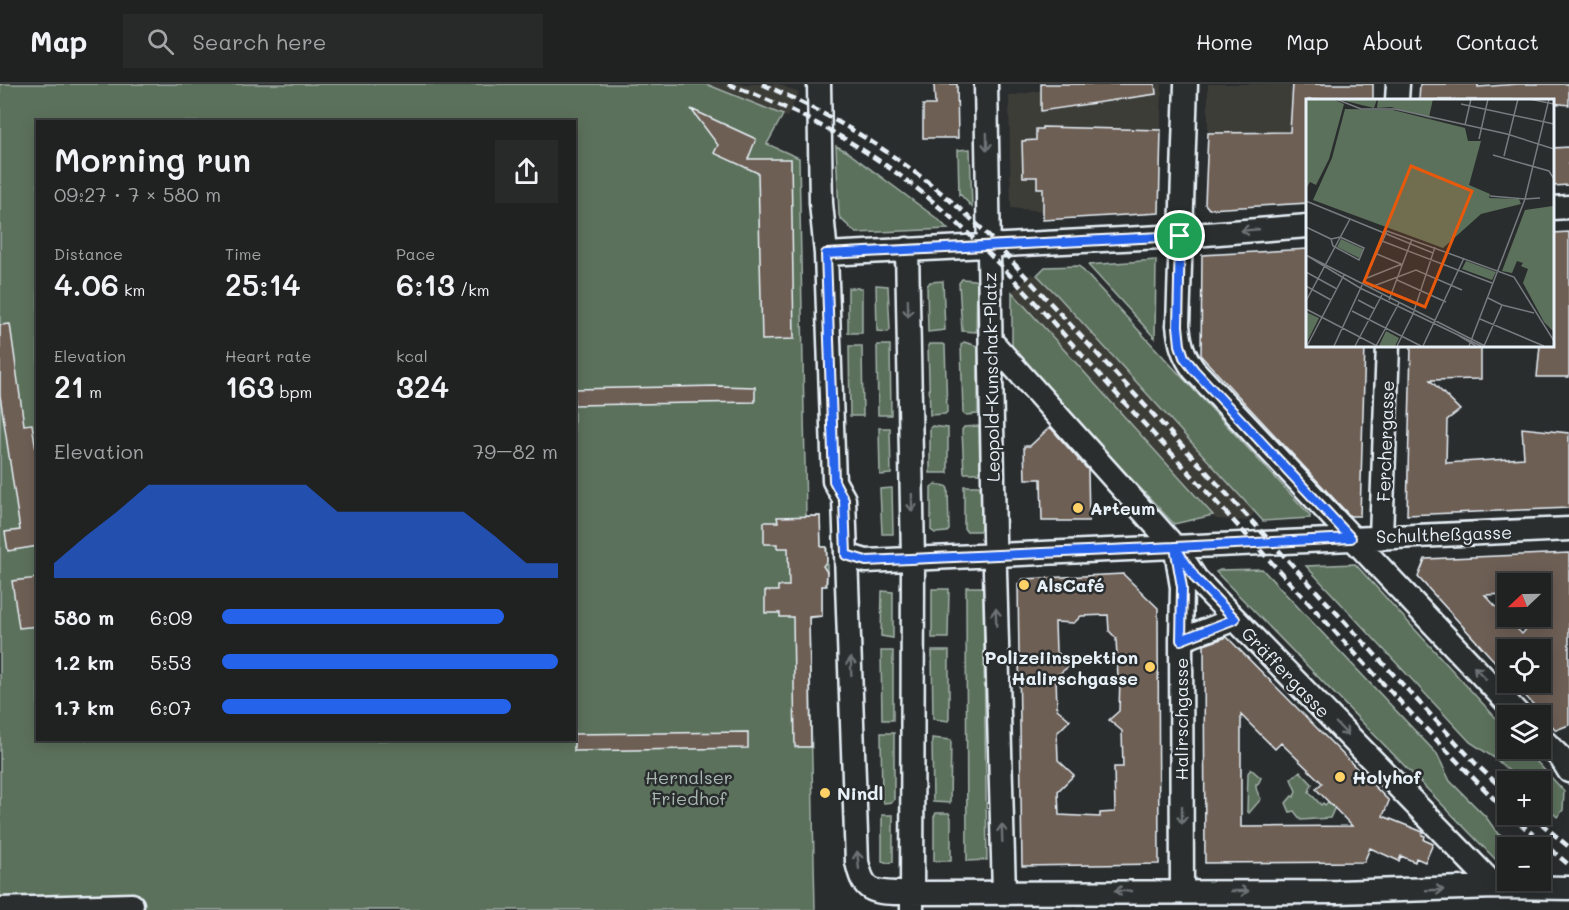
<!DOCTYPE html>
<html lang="en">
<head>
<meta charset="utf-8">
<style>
  :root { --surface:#202222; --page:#282a2a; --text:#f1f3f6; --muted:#a2a4a5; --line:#3d3f40; --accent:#2563eb }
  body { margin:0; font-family:Mali,sans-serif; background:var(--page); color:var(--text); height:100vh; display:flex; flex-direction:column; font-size:22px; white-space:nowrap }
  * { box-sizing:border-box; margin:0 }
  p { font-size:20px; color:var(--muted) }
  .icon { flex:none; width:33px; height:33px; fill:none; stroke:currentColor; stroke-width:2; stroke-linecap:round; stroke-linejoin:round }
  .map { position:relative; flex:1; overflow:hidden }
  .panel { position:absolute; left:36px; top:36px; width:540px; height:621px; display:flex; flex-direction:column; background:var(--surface); border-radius:0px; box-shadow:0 3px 15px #0003,0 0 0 2px var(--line) }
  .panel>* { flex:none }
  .needle { width:39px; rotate:248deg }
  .tools { position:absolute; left:1497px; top:489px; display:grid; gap:12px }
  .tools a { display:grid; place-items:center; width:54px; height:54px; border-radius:0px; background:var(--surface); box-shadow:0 3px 15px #0003,0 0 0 2px var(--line); font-size:30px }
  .pin { position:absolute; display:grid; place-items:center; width:51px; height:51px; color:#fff; margin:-26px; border:3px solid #fff; border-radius:50%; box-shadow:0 2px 6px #0007 }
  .round { display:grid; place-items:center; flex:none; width:63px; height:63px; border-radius:0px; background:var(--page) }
  .summary { display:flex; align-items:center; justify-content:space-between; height:102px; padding:0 18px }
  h1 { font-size:33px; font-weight:600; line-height:45px }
  .metrics { display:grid; grid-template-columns:repeat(3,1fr); gap:9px; height:102px; padding:6px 18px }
  .metrics div { display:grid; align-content:center }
  .metrics b { font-size:30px; font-weight:600 }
  .metrics small { font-size:16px; font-weight:400 }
  .metrics p { font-size:16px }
  .chart { height:168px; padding:12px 18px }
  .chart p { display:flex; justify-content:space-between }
  .chart svg { width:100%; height:108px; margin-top:6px; fill:var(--accent); opacity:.7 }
  ul { padding:0 18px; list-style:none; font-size:20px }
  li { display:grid; grid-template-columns:96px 72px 1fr; align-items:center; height:45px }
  li i { height:15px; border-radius:8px; background:var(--accent) }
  header { display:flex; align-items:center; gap:36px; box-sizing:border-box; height:84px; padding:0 30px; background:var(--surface); border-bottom:2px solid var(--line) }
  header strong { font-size:28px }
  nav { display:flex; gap:33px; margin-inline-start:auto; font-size:21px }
  .search { width:420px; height:54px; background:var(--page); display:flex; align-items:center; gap:15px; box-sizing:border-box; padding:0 21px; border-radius:0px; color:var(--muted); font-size:22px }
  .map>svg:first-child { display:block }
  .built { fill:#3e3c39 }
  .green { fill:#5c715b; stroke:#a2b1aa; stroke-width:1.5; fill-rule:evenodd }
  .building { fill:#6e5f54; stroke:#e8f1f8; stroke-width:1.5; fill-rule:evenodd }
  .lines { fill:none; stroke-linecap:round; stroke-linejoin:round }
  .minor-casing { stroke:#e8f1f8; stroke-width:27 }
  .minor { stroke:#2a2d2e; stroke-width:22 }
  .rail { stroke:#e8f1f8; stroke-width:4.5; stroke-dasharray:9 4.5; stroke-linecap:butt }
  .oneway { stroke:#6c7275 }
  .route-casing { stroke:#fff; stroke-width:12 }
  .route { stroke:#2563eb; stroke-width:8 }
  .poi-dot { fill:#ffd166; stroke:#2a2d2e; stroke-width:2 }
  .labels { text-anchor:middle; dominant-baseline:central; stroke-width:5; stroke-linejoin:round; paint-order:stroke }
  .street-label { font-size:18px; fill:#e8f1f8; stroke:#2a2d2e }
  .poi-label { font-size:18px; font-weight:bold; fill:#e8f1f8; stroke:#2a2d2e; text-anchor:start }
  .park-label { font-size:18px; fill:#a9b7b1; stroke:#2a2d2e }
  .inset-road { fill:none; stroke:#767b7f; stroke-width:1.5 }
  .view { fill:#e8590c; fill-opacity:0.15; stroke:#e8590c; stroke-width:3 }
  .inset-edge { fill:none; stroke:#e8f1f8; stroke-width:3 }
</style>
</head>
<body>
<header>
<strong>Map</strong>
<div class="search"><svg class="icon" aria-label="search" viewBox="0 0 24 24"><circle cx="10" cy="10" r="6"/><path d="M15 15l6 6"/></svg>Search here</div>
<nav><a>Home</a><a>Map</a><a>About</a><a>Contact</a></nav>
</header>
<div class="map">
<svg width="1569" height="826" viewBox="0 0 1569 826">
  <rect width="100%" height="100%" fill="#2a2d2e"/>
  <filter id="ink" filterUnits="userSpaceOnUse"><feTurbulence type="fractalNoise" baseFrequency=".0167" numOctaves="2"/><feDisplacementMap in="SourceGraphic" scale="12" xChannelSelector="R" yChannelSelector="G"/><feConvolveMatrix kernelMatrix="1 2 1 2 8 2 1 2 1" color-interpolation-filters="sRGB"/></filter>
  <g filter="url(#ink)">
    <path class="built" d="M706,0H779L799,9L787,33Z
      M1081,0H1162L1159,129L1043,136V127L1011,124L1009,12Z
      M1208,0H1373V16H1308L1291,48L1208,49Z
      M1032,189L1034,192L1037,191L1058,212L1255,425V428L1248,437L1216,435L1012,208Z"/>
    <path class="green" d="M0,0H706L783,31L767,60L799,74L806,432H820L821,463H827V502L822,501V532L809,534L815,826H0ZM38,38H574V656H38Z
      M836,62L846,67L939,136L948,145L856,149L840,134L839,131Z
      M970,65L972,123L960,110L959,111L958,66Z
      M1156,176L1155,254L1088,181Z
      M1079,182L1310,431V434L1263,437L1058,212L1037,191L1045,183Z
      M962,195L974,196L977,198L976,248L962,247L959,199Z
      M943,197L945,246L928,248L927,202L930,198Z
      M876,201L888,202L890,246L888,248L877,247Z
      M848,204H862V249H848Z
      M1012,208L1213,431L1174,440L1012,267Z
      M964,258L978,262V330L965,331L963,329L961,261Z
      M929,260H943L945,261L947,328L945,330L930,331L928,262Z
      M877,261H890L891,331H878Z
      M849,262H862L863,332H850Z
      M932,342L948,344V389H930V344Z
      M979,342L980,389H964L962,346L964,343Z
      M879,344H890L891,390L880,391Z
      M935,400L946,402L948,405L949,446L947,448L935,449L931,446V403Z
      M964,402H978L981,404V445L979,447H966L964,444Z
      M892,404L893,450H882L880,405Z
      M1355,480L1507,646L1508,664L1525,665L1564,707L1563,726L1557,733L1541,717L1540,698L1520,697L1496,675L1470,658L1306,482Z
      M1262,485L1437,670L1450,697L1486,733L1498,750L1518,763L1508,764L1507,779H1499L1216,488L1220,486Z
      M983,503L987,776L967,777L966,503Z
      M932,505H949L948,554H932Z
      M882,507L893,508V554L881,552Z
      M881,567H893V636H882Z
      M932,567H949V637L933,635Z
      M881,649H894V716L892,718L884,719L882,716Z
      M932,654L951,656L950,719L933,718Z
      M1251,685L1261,694L1258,700H1256C1255,707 1258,709 1261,715L1249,729L1247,727L1248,689Z
      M1300,687L1312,700L1309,708L1321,721L1323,719L1325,721L1329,717L1335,723L1330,734L1301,736L1294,727L1290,728L1286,719L1292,712L1294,713L1296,707L1291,695Z
      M936,729H949L951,734V777H934V733Z
      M882,731H893V778L888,779L882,777Z"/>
    <path class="building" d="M934,0H957L958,54H923V21H935Z
      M1041,0H1155L1156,10L1041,27Z
      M1293,0H1373V16H1308V119L1209,125L1205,120L1208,49L1290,48Z
      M1420,0H1478V3L1518,0H1569V21L1552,19V16H1419Z
      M691,25L756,55L748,75H791L794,255L762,256L758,89L714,69L718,61Z
      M1042,43L1161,46L1159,129L1043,136V104H1037V93H1023L1022,57L1036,56V45H1042Z
      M1569,63V101L1552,102V64Z
      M1569,148V293H1537L1540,261H1552V149Z
      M1308,165V261H1365L1360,432H1350L1201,272L1202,171Z
      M10,240L24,341L32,340L38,379V462L8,467L5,448L20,446L0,311V241Z
      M1411,261H1481V295L1430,296L1460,326L1447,336L1446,379L1524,374L1522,344L1569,349V424L1407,431Z
      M718,302L755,303V318L574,321V305Z
      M1050,343L1078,375V377H1080L1088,386L1089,437H1042L1041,395H1025L1024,362H1030Z
      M820,432L821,463H826L827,477L823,482L827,488L826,502H822V532L809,533L811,663H795L793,533H780V529H765V507H778V502H789L788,464H777V460H764V438H778L777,433Z
      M1569,469V641L1556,646L1513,598H1540V566H1508V592L1418,493L1425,475ZM1508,500H1540V532H1538L1522,550L1485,511L1508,510Z
      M1123,490L1158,524L1159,780L1022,782L1018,500L1023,495ZM1108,531L1109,547L1116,554L1118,594H1120L1119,627L1109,636L1122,647L1123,683H1114L1115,728L1100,729V733L1059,731L1058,707L1074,691L1058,676L1057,649L1070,636L1057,625L1056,592L1071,581L1056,567L1055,538L1074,539L1081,532Z
      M38,494V542L19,544L12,497Z
      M1227,553L1389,717L1383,732L1423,748L1422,751L1425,752L1424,756L1433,760L1425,778L1416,774L1415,778L1401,772L1399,777L1370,764L1364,778L1205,779L1204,561ZM1241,631L1275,665L1281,659L1322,699L1316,705L1352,742L1241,743Z
      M748,648V664L574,667V650Z"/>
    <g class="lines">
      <g class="minor-casing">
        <path id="minor" d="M819,0L821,119L826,170L834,397L844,415L857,778C863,804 868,808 895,809L1337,808L1496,803L1569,804
          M986,0L994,452L1004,808
          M1186,0L1178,241C1180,260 1183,271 1194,286L1520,632
          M1397,16L1398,0
          M1552,124L1569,123
          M907,165L913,475L912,826
          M826,170L1181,152L1308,142
          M991,257L1175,463L1196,495L1496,803
          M1381,453L1388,261
          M846,471L866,477L1569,445
          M1177,473L1182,503L1181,556L1182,807
          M1181,556L1235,535
          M1540,653L1561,674L1569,687
          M0,825L132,821"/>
      </g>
      <use href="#minor" class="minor"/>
      <path class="rail" d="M728,0C804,28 876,68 938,122C1010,184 1070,260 1135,330C1259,463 1379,600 1508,729
        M762,0C848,38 913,80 982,145L1477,681L1508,710
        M1509,730L1569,781
        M1530,730L1569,763"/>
    </g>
    <defs><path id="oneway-shaft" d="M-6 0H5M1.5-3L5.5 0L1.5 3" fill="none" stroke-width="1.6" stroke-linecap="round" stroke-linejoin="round" transform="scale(1.5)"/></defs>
    <g class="oneway">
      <use href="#oneway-shaft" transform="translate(987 58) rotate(89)"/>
      <use href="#oneway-shaft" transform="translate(1250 146) rotate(175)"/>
      <use href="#oneway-shaft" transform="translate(908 224) rotate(89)"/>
      <use href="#oneway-shaft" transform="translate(912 419) rotate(89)"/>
      <use href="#oneway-shaft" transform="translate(996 533) rotate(-92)"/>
      <use href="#oneway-shaft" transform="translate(851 582) rotate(-92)"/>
      <use href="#oneway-shaft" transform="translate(1480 589) rotate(-134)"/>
      <use href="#oneway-shaft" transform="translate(1342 645) rotate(46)"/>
      <use href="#oneway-shaft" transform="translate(1182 731) rotate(90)"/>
      <use href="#oneway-shaft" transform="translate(1002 749) rotate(-92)"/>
      <use href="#oneway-shaft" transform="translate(858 776) rotate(-96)"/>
      <use href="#oneway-shaft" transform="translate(1435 806) rotate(-2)"/>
      <use href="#oneway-shaft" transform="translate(1123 807) rotate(180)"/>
      <use href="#oneway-shaft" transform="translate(1240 807)"/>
    </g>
  </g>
  <g class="lines" filter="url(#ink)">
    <g class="route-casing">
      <path id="route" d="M1180,152L826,170L834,397L844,416L846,471L866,477L1175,463L1196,495L1235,535L1181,556L1182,503L1175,463L1351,454L1194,286L1184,273L1180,261L1178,242L1180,152"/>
    </g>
    <use href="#route" class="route"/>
  </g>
  <g class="poi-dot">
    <circle cx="1078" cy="424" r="6"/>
    <circle cx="1024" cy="501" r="6"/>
    <circle cx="1150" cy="583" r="6"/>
    <circle cx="1340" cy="693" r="6"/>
    <circle cx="825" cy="709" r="6"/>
  </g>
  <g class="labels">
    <g class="street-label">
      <text transform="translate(991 293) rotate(-91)">Leopold-Kunschak-Platz</text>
      <text transform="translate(1385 357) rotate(-88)">Ferchergasse</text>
      <text transform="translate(1444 450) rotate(-2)">Schultheßgasse</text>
      <text transform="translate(1286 588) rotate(46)">Gräffergasse</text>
      <text transform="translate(1181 635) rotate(-90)">Halirschgasse</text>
    </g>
    <g class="poi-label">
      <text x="1090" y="424">Arteum</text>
      <text x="1036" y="501">AlsCafé</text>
      <text x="1138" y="573" text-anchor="end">Polizeiinspektion<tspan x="1138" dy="21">Halirschgasse</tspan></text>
      <text x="1352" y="693">Holyhof</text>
      <text x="837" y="709">Nindl</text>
    </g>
    <g class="park-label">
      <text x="689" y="693">Hernalser<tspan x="689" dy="21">Friedhof</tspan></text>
    </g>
  </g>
  <g transform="translate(1306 15)">
    <rect width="248" height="248" fill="#2a2d2e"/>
    <path d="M0,0H27L38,5L23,60L10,86L4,83L0,90ZM71,0L68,9L35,1L36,0ZM72,0H127L123,18L127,20L85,8L71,9ZM39,10L87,11L159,29L162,42H175L163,86L184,95L183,99L213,100L215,105L175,115L137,149L7,101L26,59ZM247,107V232L238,223L217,184L222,170L215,167L217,164L211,162L206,174L196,172L219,111ZM35,140L57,150L53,159L31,148ZM160,162L190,173L186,181L156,170ZM0,213L13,219L0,245ZM80,232L93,239L89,247H73Z" fill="#5c715b"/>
    <path class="inset-road" d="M30,0L55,10H89L201,35L248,50M223,0L248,5M155,5L248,25M159,26L165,0M173,40L182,0M187,56L243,72L248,80M198,57L212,0M184,97L219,100L243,0M0,102L127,154M0,128L25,140M34,138L58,149L53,161L27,147L25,140ZM76,142L186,184M71,155L95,165M0,156L179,247M0,156L54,189L175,247M0,173L31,190M61,179L96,165M91,181L140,203M0,187L25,201M65,188L110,171L156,191M182,199L196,206L228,214M52,201L69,210M83,201L106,140M0,202L44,120M0,210L71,247M46,212L115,247M174,220L238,247M152,236L170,247M1,247L38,176M28,247L81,132L208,178L248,242M49,247L76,196M70,247L93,204M91,247L107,215L129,148M117,247L158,159M163,247L219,100L234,99M178,247L196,206"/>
    <path class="view" d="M105,67L166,92L119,208L58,183Z"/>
    <rect width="248" height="248" class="inset-edge"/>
  </g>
</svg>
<div class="tools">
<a><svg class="needle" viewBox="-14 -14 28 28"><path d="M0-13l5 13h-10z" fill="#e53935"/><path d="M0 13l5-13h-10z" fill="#a2a4a5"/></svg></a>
<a><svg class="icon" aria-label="locate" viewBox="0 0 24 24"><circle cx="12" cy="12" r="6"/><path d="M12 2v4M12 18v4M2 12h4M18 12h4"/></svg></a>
<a><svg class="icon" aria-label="layers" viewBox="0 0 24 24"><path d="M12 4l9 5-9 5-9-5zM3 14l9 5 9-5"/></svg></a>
<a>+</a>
<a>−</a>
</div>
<div class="pin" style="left:1180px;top:152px;background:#1e9e55"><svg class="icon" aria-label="arrive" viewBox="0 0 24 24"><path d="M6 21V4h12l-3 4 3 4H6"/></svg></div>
<section class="panel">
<div class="summary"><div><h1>Morning run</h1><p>09:27 · 7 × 580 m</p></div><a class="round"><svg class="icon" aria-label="share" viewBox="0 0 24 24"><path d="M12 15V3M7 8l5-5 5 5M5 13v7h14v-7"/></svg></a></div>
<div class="metrics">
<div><p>Distance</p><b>4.06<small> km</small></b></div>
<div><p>Time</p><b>25:14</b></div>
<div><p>Pace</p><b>6:13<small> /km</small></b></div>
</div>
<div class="metrics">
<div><p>Elevation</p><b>21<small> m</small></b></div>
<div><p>Heart rate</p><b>163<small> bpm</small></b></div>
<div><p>kcal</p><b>324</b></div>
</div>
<div class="chart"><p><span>Elevation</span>79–82 m</p>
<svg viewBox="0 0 160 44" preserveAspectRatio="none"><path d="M0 44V38L10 27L20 17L30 6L40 6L50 6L60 6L70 6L80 6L90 17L100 17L110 17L120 17L130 17L140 27L150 38L160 38V44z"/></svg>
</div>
<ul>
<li><b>580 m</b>6:09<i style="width:84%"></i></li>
<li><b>1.2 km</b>5:53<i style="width:100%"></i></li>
<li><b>1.7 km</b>6:07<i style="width:86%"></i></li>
</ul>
</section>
</div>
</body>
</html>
